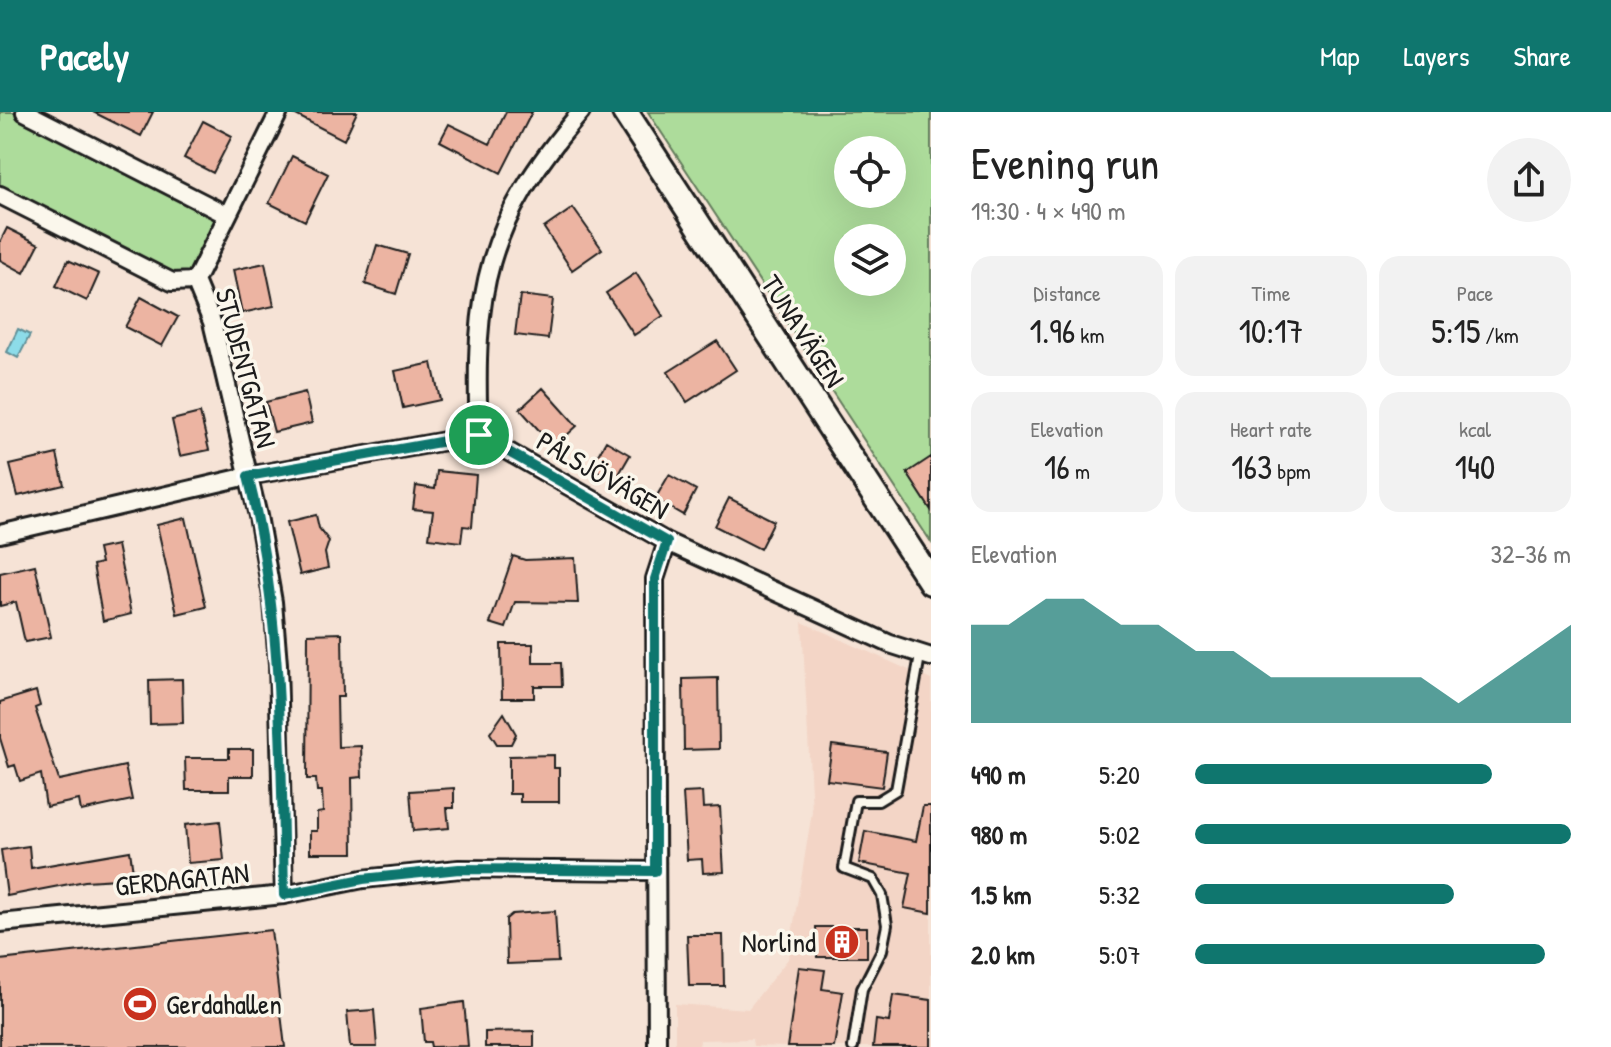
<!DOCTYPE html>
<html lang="en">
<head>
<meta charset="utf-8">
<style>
  :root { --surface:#fff; --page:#f2f2f2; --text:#222; --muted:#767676; --accent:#0f766e }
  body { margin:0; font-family:"Patrick Hand",sans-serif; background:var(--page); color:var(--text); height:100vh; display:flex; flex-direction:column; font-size:30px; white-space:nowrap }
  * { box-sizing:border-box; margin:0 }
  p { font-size:26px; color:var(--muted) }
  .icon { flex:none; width:44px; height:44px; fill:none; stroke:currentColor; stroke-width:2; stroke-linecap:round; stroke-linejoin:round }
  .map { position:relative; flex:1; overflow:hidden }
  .side { display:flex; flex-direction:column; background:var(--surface); width:680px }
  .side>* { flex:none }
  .tools { position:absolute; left:834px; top:24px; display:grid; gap:16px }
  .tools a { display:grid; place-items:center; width:72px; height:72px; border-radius:50%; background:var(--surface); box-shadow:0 8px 32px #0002; font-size:40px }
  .pin { position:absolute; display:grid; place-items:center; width:68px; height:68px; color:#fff; margin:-34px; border:4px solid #fff; border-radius:50%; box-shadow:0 2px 8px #0007 }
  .round { display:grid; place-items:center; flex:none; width:84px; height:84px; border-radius:42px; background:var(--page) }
  .head { display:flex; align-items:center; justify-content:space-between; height:136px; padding:0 40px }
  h1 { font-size:44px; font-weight:600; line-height:60px }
  .figures { display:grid; grid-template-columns:repeat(3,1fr); gap:12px; height:136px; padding:8px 40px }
  .figures div { display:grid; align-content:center; border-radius:20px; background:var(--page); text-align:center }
  .figures b { font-size:34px; font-weight:600 }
  .figures small { font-size:22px; font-weight:400 }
  .figures p { font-size:22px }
  .chart { height:224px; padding:16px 40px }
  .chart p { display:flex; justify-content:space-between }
  .chart svg { width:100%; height:144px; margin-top:8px; fill:var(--accent); opacity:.7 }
  ul { padding:0 40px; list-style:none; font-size:26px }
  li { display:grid; grid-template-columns:128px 96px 1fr; align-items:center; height:60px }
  li i { height:20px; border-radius:10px; background:var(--accent) }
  header { display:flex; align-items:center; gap:48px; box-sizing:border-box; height:112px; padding:0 40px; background:var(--accent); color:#fff }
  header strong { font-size:38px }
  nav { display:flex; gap:44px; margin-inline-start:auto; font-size:28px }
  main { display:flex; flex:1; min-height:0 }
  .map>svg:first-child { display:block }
  .built { fill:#f3d5c6; fill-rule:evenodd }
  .green { fill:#addc9b; stroke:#647c5c; stroke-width:2; fill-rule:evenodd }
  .water { fill:#8ddce9; stroke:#608f97; stroke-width:2 }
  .building { fill:#ecb4a2; stroke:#1c1c1c; stroke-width:2 }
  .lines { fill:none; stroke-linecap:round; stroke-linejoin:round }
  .lane-casing { stroke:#1c1c1c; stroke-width:14 }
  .street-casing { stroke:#1c1c1c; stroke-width:22 }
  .secondary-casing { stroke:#1c1c1c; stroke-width:30 }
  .lane { stroke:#fbf7ec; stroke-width:8 }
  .street { stroke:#fbf7ec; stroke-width:16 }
  .secondary { stroke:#fbf7ec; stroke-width:24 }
  .route-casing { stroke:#fff; stroke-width:16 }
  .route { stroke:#0f766e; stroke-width:10 }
  .labels { text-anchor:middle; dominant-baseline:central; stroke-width:7; stroke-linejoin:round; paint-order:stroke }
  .street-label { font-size:28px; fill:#1c1c1c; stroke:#fbf7ec }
  .poi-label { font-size:28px; fill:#1c1c1c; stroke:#fbf7ec; text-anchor:end }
</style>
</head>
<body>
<header>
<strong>Pacely</strong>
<nav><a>Map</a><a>Layers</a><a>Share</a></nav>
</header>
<main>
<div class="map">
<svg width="931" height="935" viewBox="0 0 931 935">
  <rect width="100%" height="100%" fill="#f6e3d6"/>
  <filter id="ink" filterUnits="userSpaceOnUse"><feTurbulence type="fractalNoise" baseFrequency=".0125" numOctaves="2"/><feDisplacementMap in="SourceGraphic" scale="16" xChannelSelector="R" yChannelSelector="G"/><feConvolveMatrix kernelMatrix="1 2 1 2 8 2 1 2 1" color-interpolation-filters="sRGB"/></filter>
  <g filter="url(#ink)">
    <path class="built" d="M802,510L931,568V695L923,694L916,729L865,719L859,750L911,761L904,795L931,801V888L889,910L876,909L873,935H834L843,881L822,877L825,858L800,855L787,935L753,934L752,927L700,928L699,935H675V892L748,897L788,847L812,700ZM816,816L867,845H817Z"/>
    <path class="green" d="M0,0H25L227,103L185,172L0,83Z
      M648,0H931V430ZM848,38H892V82H848ZM848,126H892V170H848Z"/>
    <path class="water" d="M18,217L30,223L18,246L7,240Z"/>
    <path class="building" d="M93,0H153L141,24Z
      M290,0H357L344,28Z
      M506,0H532L501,61L440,29L449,12L490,32Z
      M203,9L232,24L213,61L184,46Z
      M292,44L328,62L305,109L269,91Z
      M573,96L602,137L572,158L544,116Z
      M7,116L39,132L24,161L0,148V130Z
      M377,133L408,142L396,182L365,172Z
      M68,148L99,162L87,189L56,174Z
      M265,151L274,194L242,201L233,158Z
      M636,161L663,204L634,223L606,181Z
      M520,183L553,187L548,227L515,223Z
      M141,185L178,205L162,234L125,215Z
      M717,229L736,258L687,290L668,260Z
      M432,251L440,288L403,296L395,259Z
      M543,276L577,314L554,335L520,297Z
      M305,280L312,311L274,320L266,290Z
      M200,301L209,338L180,344L172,308Z
      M606,329L630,343L615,369L591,355Z
      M57,342L64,373L18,384L10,353Z
      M931,345V398L907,361Z
      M437,359L476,363L472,415L463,414L461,430L429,426L433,399L413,397L416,374L435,377Z
      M669,363L696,378L683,403L655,387Z
      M729,386L774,409L760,437L715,414Z
      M316,403L319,416L329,429L325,441L328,456L300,463L287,410Z
      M186,406L206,495L177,502L157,413Z
      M117,433L131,502L103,509L93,453L101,451L98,437Z
      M513,444L525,448L575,446L578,491L515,490L506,516L490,511Z
      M35,453L51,525L25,530L16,490L0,494V461Z
      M342,521L343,585H337L338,635L361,634L362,665L352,666L353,741H310V719H317V701L323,700L322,679H317L316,667H307L308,522Z
      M501,532H533V551H561L562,574H534V586H502Z
      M718,566L719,637L684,638L683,567Z
      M182,567L183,611L150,612L149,568Z
      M36,579L40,594L35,596L59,668L125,654L132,688L81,699L79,688L46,695L41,662L20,669L15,653L9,655L0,626V590Z
      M504,601L516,622L511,632H497L490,621Z
      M832,633L887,640L882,675L827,668Z
      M229,637H253V664H229V678H186L185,646H229Z
      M554,643V656H559V690H520V682H509V644Z
      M454,676V696H447L449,716L413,719L410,679Z
      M702,680L703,696L720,695L724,760L703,761L702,747L687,748L683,681Z
      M923,694H931V801L904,796L911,761L859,751L865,719L916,729Z
      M220,709L224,748L188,751L185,713Z
      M29,734L31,756L130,739L134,766L85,769L7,784L1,738Z
      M555,799L558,850L507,852L506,807L512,802Z
      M816,815H867V845H817Z
      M271,818L285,935H0V848Z
      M687,823H723L724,874H689Z
      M799,855L825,858L822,877L843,880L834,935H787Z
      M893,883L931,888V935H873L876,908L889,910Z
      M464,890L468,934L431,935L430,930H424L421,896Z
      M374,898L377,935H350L347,900Z
      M534,919V935H485V920Z"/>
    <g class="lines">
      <g class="lane-casing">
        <path id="lane" d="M853,935L862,877L882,838L887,813L882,783L873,767L844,756L856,689H878L896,678L920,544"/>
      </g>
      <g class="street-casing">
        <path id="street" d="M25,0L227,103
          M279,0L195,169L212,210L258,404L273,490L278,552L284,783
          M0,83L172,170L195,169
          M479,323C473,178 485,112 581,0
          M0,422L248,364L479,323L667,430L890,532L931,545
          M0,811L284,783L363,767L459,757L655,759
          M657,935L655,467L667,430"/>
      </g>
      <g class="secondary-casing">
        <path id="secondary" d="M625,0L931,470"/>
      </g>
      <use href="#lane" class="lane"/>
      <use href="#street" class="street"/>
      <use href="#secondary" class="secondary"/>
    </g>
  </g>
  <g class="lines" filter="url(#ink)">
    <g class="route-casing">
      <path id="route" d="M479,323L667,430L655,467V759L459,757L363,767L284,783C281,642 283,502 248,364Z"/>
    </g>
    <use href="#route" class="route"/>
  </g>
  <defs>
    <g id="building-disc" transform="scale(1.8)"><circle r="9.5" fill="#c8321e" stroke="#fbf7ec"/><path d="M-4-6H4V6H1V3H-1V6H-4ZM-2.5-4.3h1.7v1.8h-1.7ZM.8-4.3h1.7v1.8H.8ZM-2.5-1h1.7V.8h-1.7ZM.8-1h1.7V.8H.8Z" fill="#fff"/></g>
    <g id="stadium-disc" transform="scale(1.8)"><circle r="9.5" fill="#c8321e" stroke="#fbf7ec"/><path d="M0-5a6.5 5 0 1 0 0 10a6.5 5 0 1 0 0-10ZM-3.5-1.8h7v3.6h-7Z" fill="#fff"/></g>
  </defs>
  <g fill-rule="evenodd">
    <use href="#building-disc" x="842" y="830"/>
    <use href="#stadium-disc" x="140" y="892"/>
  </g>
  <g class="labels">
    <g class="street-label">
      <text transform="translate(803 219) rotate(57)">TUNAVÄGEN</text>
      <text transform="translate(246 256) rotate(75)">STUDENTGATAN</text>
      <text transform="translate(603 363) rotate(30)">PÅLSJÖVÄGEN</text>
      <text transform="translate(182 767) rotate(-6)">GERDAGATAN</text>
    </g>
    <g class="poi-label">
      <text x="816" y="830">Norlind</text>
      <text x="166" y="892" text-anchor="start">Gerdahallen</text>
    </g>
  </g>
</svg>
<div class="tools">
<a><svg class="icon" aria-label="locate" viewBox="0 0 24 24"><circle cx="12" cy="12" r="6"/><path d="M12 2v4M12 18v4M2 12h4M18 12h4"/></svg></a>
<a><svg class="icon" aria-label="layers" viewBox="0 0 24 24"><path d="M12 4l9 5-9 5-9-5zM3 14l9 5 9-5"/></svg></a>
</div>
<div class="pin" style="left:479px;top:323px;background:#1e9e55"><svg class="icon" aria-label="arrive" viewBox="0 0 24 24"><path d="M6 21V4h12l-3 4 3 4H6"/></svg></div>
</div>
<section class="side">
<div class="head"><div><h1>Evening run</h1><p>19:30 · 4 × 490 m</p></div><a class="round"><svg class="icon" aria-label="share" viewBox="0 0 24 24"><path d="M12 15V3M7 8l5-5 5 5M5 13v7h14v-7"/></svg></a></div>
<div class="figures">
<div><p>Distance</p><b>1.96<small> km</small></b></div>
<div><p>Time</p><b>10:17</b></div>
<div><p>Pace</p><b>5:15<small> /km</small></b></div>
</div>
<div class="figures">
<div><p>Elevation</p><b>16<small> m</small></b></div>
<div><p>Heart rate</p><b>163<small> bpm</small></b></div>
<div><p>kcal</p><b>140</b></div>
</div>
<div class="chart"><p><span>Elevation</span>32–36 m</p>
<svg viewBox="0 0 160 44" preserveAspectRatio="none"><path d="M0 44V14L10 14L20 6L30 6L40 14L50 14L60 22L70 22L80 30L90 30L100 30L110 30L120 30L130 38L140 30L150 22L160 14V44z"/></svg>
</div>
<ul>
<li><b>490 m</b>5:20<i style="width:79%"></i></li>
<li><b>980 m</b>5:02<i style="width:100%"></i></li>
<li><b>1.5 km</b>5:32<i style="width:69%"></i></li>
<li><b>2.0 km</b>5:07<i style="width:93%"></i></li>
</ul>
</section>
</main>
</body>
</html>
